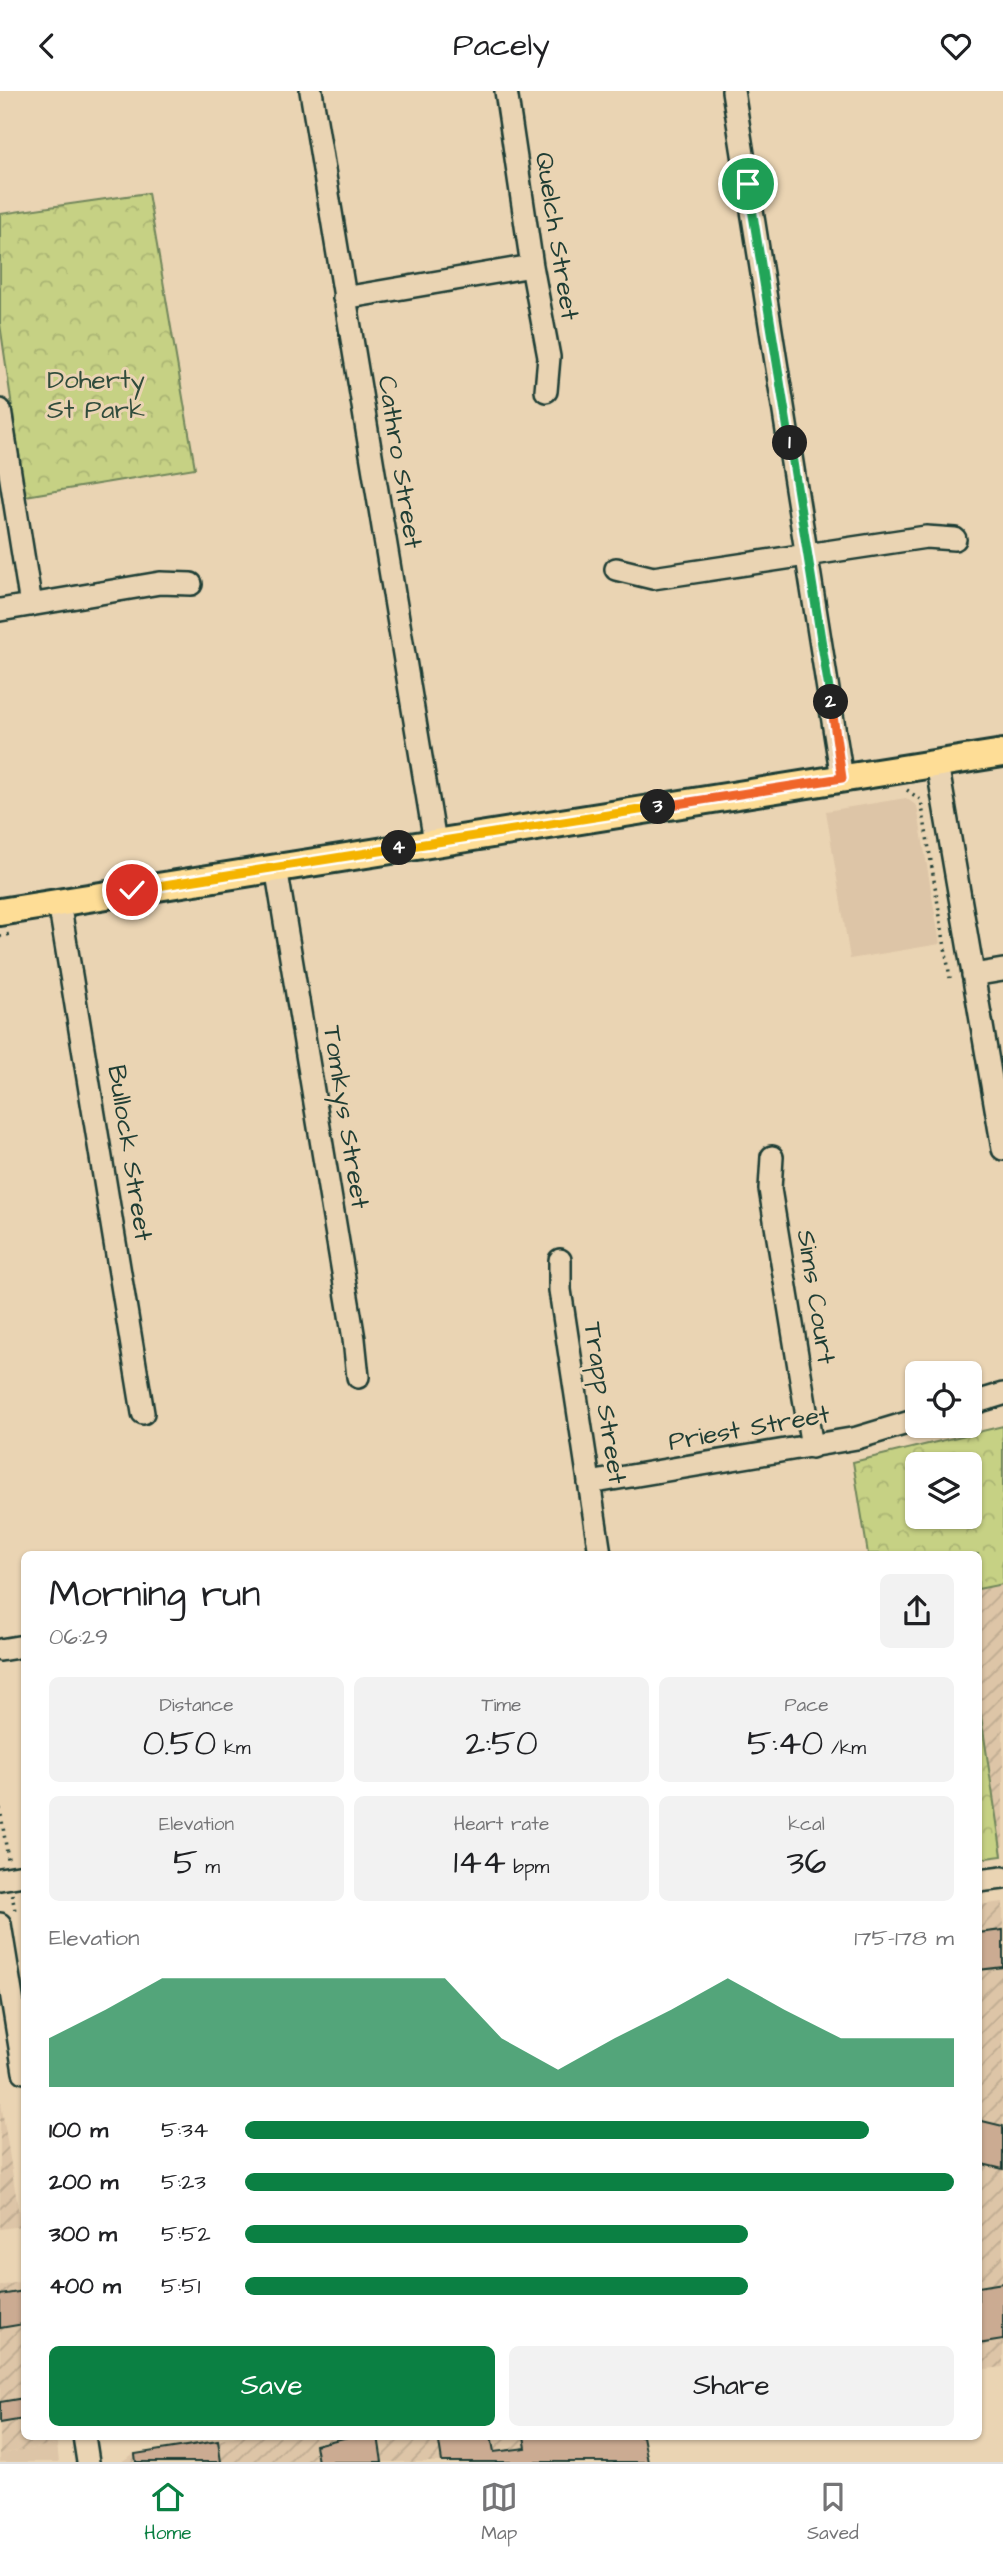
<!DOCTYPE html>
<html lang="en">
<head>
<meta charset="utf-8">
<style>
  :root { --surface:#fff; --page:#f2f2f2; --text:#202124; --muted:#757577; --line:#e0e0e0; --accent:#0b8043 }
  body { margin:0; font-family:"Architects Daughter",sans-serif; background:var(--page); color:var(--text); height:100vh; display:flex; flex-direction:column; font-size:26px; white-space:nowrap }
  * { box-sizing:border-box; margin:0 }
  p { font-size:23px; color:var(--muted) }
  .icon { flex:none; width:38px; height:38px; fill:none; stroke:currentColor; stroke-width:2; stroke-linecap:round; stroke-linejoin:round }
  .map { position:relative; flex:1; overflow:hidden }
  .sheet { position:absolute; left:21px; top:1460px; width:961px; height:889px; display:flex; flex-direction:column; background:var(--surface); border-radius:10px; box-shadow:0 2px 5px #0004 }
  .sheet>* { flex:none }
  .tools { position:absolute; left:905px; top:1270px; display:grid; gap:14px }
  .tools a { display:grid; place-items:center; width:77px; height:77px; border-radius:10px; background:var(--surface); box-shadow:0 2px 5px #0004; font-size:35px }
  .pin { position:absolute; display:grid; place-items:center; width:60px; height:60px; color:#fff; margin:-30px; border:4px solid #fff; border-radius:50%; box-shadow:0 2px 7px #0007 }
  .km { position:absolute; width:35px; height:35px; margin:-18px; border-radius:50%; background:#222; color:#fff; font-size:19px; line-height:35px; text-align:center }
  .round { display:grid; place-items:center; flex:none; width:74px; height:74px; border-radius:10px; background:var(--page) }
  .headline { display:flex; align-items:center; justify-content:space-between; height:119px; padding:0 28px }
  h1 { font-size:38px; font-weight:600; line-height:52px }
  .metrics { display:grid; grid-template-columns:repeat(3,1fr); gap:10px; height:119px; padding:7px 28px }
  .metrics div { display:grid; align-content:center; border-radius:10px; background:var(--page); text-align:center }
  .metrics b { font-size:35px; font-weight:600 }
  .metrics small { font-size:19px; font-weight:400 }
  .metrics p { font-size:19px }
  .chart { height:196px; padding:14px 28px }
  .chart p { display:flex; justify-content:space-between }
  .chart svg { width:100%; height:126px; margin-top:7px; fill:var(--accent); opacity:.7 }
  .primary-button { display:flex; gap:14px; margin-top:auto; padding:14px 28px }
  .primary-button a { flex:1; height:80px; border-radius:10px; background:var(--accent); color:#fff; font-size:28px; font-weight:600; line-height:80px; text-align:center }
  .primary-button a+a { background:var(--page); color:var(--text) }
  ul { padding:0 28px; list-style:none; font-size:23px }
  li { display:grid; grid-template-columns:112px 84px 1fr; align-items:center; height:52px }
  li i { height:18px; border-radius:9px; background:var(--accent) }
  header { display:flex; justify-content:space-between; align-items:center; height:91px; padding:0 28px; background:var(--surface); font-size:32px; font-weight:600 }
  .tab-bar { display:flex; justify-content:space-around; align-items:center; height:98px; border-top:2px solid var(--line); background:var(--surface); font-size:19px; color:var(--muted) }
  .tab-bar a { display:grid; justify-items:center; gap:4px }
  .tab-bar .selected { color:var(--accent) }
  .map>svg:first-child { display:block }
  .built { fill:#ddc5a7 }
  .industrial { fill:url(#industrial-furrows) }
  .forest { fill:url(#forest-crowns); stroke:#72875c; stroke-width:2; fill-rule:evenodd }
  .building { fill:#cbab92; stroke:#1f3d34; stroke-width:2 }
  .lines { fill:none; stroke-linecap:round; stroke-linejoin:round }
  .minor-casing { stroke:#1f3d34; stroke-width:26 }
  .major-casing { stroke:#1f3d34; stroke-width:32 }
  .path { stroke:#1f3d34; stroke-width:3.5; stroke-dasharray:2 5; stroke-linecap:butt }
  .minor { stroke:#ead4b3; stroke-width:21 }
  .major { stroke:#fedd96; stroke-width:26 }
  .split-1-casing { stroke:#fff; stroke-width:14 }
  .split-2-casing { stroke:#fff; stroke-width:14 }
  .split-3-casing { stroke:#fff; stroke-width:14 }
  .split-4-casing { stroke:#fff; stroke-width:14 }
  .split-5-casing { stroke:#fff; stroke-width:14 }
  .split-1 { stroke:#22a559; stroke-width:9 }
  .split-2 { stroke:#22a559; stroke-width:9 }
  .split-3 { stroke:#f0652b; stroke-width:9 }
  .split-4 { stroke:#f5b400; stroke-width:9 }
  .split-5 { stroke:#f5b400; stroke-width:9 }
  .labels { text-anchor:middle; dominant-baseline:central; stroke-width:6; stroke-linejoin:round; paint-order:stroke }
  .street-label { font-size:26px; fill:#1f3d34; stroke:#ead4b3 }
  .park-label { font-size:26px; fill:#304c3c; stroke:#ead4b3 }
</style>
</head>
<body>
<header><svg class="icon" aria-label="back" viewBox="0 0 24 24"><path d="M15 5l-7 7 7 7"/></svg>Pacely<svg class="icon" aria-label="heart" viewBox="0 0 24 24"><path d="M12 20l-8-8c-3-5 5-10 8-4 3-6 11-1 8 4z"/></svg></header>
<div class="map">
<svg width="1003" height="2371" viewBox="0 0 1003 2371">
  <defs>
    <pattern id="industrial-furrows" width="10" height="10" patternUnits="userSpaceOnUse" patternTransform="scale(1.75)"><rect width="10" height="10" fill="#ddc5a7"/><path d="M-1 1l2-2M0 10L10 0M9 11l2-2" fill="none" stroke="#bdaa90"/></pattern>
    <pattern id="forest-crowns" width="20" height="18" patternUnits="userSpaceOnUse" patternTransform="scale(1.75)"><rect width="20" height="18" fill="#c6d184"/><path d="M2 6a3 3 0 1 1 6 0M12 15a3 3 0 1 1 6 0" fill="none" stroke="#aab473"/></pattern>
  </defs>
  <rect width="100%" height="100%" fill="#ead4b3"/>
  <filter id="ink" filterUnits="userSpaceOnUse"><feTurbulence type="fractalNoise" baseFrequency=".0143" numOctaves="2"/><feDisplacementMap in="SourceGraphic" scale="14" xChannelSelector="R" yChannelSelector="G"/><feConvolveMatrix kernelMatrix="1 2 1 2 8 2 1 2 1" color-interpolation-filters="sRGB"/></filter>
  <g filter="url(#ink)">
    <path class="built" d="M906,707L917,715L940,853L850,868L826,720Z
      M57,2353L59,2371H0V2363Z"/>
    <path class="industrial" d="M1003,1493V1765H1002L978,1605V1498Z
      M1003,1811V2276L978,2279V1814Z
      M0,2006L21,2135L0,2138Z
      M24,2190V2345H55L57,2353L0,2363V2195Z
      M243,2345H634L637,2371H121L133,2363Z"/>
    <path class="forest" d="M148,102L195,377L25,405L0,233V123Z
      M1003,1335V1493L978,1498V1463H868L853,1371ZM917,1374H970V1426H917Z
      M978,1605L1002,1765L978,1768Z"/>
    <path class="building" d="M1003,1839V1876L978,1879V1842Z
      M978,2029L1003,2035V2078L978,2072Z
      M1003,2192V2249L978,2253V2196Z
      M24,2200V2233L0,2237V2204Z
      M24,2307V2328L0,2332V2311Z
      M352,2345H378L382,2371H318L315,2354Z
      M438,2345H491L494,2361L526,2357L524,2345H643L648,2371H442Z
      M218,2350L221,2371H136L135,2363Z"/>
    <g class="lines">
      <g class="minor-casing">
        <path id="minor" d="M311,0L435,751
          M506,0L532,175L549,266L546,300
          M733,0L842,687
          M344,207L532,175
          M0,319L31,514
          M616,478L653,487L926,446L955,448
          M0,519L160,492L191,493
          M937,672L1003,1058
          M276,776L354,1248L358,1286
          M59,811L143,1322
          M973,884L1003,879
          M772,1066L770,1098L812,1356
          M560,1169V1199L600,1463
          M970,1313L1003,1303
          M589,1392L857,1347L917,1329
          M0,1559L24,1555
          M0,1788L24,1784
          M978,1790L1003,1787
          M0,1833L24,1981
          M84,2345L88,2371"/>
      </g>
      <g class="major-casing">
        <path id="major" d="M0,821L1003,662"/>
      </g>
      <path class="path" d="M907,699L921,709L950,887
        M0,845L12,843
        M0,1717L8,1768
        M12,1803L15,1820"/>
      <use href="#minor" class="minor"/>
      <use href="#major" class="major"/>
    </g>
  </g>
  <g class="lines" filter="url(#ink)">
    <g class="split-1-casing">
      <path id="split-1" d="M748,93L790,352"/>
    </g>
    <g class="split-2-casing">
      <path id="split-2" d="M790,352L831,611"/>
    </g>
    <g class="split-3-casing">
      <path id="split-3" d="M658,716L842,687L831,611"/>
    </g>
    <g class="split-4-casing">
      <path id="split-4" d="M399,757L658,716"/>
    </g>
    <g class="split-5-casing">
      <path id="split-5" d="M132,799L399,757"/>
    </g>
    <use href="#split-1" class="split-1"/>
    <use href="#split-2" class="split-2"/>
    <use href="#split-3" class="split-3"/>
    <use href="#split-4" class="split-4"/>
    <use href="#split-5" class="split-5"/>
  </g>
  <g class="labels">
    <g class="street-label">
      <text transform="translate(557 145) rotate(81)">Quelch Street</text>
      <text transform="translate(400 371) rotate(81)">Cathro Street</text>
      <text transform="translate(346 1026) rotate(81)">Tomkys Street</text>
      <text transform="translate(130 1062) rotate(81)">Bullock Street</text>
      <text transform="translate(816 1206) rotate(81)">Sims Court</text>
      <text transform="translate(605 1312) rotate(81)">Trapp Street</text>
      <text transform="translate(749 1337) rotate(-10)">Priest Street</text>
    </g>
    <g class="park-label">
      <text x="96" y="289">Doherty<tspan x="96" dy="30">St Park</tspan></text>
    </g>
  </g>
</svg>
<div class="tools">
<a><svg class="icon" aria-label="locate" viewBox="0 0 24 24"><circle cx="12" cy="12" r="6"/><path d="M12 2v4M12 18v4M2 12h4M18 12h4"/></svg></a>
<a><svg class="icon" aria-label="layers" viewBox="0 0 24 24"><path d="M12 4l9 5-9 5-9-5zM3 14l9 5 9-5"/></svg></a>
</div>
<div class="pin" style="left:748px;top:93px;background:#1e9e55"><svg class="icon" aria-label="arrive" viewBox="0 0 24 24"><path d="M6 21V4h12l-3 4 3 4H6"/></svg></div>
<div class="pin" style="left:132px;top:799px;background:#d93025"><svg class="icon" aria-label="check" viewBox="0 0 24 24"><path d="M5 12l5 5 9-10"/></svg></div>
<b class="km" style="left:790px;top:352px">1</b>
<b class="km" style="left:831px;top:611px">2</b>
<b class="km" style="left:658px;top:716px">3</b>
<b class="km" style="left:399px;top:757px">4</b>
<section class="sheet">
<div class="headline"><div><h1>Morning run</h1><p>06:29</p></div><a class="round"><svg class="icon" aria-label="share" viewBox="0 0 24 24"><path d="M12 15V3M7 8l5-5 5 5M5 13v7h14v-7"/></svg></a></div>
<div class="metrics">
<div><p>Distance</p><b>0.50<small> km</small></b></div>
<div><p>Time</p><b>2:50</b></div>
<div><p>Pace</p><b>5:40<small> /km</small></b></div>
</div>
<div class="metrics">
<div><p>Elevation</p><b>5<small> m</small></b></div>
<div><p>Heart rate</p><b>144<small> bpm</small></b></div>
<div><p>kcal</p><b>36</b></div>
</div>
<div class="chart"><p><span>Elevation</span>175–178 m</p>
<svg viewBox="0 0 160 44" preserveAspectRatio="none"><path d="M0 44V27L10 17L20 6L30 6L40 6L50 6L60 6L70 6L80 27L90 38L100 27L110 17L120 6L130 17L140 27L150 27L160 27V44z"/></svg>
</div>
<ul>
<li><b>100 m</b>5:34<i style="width:88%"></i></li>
<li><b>200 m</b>5:23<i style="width:100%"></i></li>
<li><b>300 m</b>5:52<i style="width:71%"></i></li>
<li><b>400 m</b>5:51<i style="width:71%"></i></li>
</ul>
<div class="primary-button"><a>Save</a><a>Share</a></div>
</section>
</div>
<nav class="tab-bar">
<a class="selected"><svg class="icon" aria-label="home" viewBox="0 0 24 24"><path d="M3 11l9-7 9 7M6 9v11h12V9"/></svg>Home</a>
<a><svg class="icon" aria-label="map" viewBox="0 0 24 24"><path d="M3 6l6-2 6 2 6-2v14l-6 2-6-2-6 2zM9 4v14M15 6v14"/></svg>Map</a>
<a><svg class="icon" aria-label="saved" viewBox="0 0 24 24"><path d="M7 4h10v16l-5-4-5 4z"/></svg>Saved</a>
</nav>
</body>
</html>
